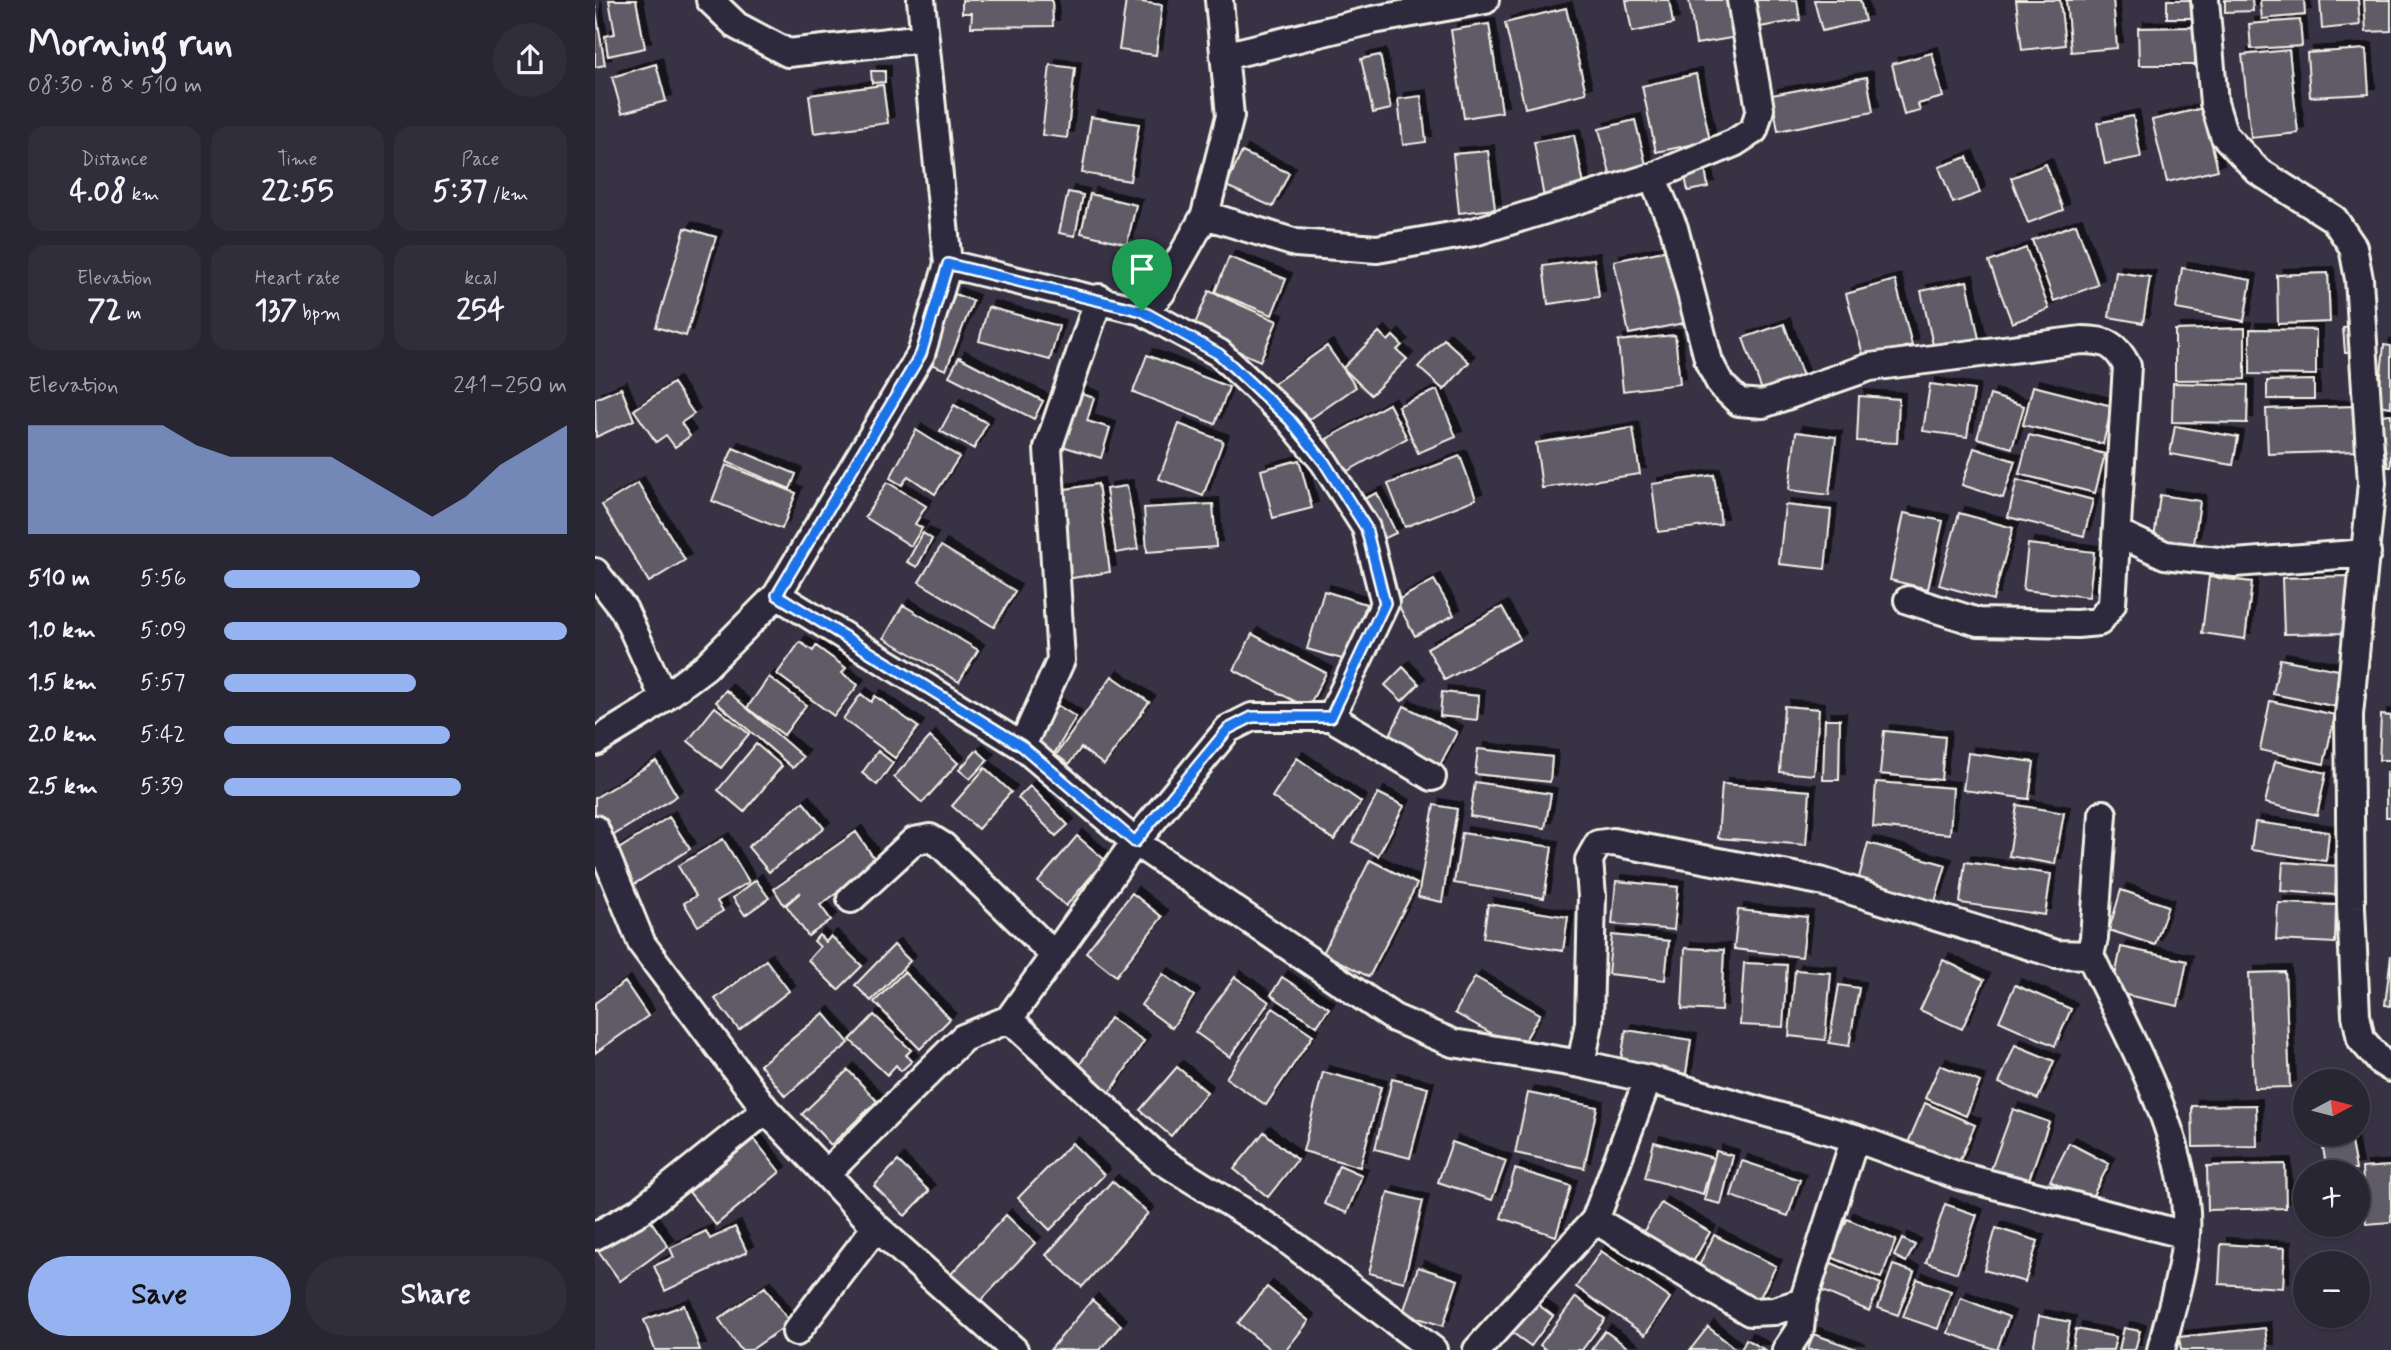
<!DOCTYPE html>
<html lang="en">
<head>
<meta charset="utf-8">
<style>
  :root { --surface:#292633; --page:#312e3b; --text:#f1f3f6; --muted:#a5a5ac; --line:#45434e; --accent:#95b2f1 }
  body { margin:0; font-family:Mynerve,sans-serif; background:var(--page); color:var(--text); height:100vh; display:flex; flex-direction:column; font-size:26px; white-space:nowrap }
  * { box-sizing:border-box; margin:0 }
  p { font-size:23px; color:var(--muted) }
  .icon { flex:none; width:38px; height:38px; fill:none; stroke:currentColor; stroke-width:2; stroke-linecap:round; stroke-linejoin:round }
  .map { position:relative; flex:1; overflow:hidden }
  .side { display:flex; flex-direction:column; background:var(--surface); width:595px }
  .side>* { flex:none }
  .needle { width:46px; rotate:83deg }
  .fabs { position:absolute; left:1698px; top:1069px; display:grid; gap:14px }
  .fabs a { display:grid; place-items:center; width:77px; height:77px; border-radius:50%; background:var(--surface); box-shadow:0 2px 5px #0004,0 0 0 2px var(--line); font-size:35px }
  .pin { position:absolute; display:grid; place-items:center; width:60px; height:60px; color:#fff; margin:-72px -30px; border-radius:50% 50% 50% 0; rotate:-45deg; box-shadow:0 0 7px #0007 }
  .pin .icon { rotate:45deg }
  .round { display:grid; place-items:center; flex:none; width:74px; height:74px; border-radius:37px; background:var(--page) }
  .headline { display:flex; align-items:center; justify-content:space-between; height:119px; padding:0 28px }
  h1 { font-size:38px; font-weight:700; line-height:52px }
  .figures { display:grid; grid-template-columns:repeat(3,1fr); gap:10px; height:119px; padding:7px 28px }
  .figures div { display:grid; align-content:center; border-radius:18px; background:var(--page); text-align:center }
  .figures b { font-size:30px; font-weight:700 }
  .figures small { font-size:19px; font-weight:400 }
  .figures p { font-size:19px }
  .chart { height:196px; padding:14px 28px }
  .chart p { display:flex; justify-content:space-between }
  .chart svg { width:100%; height:126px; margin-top:7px; fill:var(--accent); opacity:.7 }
  .button { display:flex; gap:14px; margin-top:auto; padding:14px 28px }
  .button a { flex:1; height:80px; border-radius:42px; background:var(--accent); color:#111; font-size:28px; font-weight:700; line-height:80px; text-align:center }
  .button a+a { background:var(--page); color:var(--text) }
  ul { padding:0 28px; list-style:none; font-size:23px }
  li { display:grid; grid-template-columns:112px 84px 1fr; align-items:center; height:52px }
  li i { height:18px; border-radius:9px; background:var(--accent) }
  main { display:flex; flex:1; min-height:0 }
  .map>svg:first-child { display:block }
  .building { fill:#5f5c67; stroke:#f4f1e8; stroke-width:2; filter:url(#shadow) }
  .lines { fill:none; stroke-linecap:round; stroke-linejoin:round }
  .minor-casing { stroke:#f4f1e8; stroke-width:32 }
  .minor { stroke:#2f2a3d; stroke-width:26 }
  .route-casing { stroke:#fff; stroke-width:14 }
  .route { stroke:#1a73e8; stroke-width:9 }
</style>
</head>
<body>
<main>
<section class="side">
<div class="headline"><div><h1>Morning run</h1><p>08:30 · 8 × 510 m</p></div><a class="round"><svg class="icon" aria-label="share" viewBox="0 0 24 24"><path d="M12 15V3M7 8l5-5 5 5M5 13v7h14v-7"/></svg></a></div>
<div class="figures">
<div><p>Distance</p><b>4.08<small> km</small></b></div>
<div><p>Time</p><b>22:55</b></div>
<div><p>Pace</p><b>5:37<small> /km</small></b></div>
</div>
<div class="figures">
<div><p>Elevation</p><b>72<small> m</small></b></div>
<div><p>Heart rate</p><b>137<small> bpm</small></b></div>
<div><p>kcal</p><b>254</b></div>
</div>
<div class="chart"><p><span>Elevation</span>241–250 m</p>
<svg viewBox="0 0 160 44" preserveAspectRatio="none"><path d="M0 44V6L10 6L20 6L30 6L40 6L50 13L60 17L70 17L80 17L90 17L100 24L110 31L120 38L130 31L140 20L150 13L160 6V44z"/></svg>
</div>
<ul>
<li><b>510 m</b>5:56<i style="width:57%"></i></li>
<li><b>1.0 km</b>5:09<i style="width:100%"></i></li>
<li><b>1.5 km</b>5:57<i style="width:56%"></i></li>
<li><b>2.0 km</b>5:42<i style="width:66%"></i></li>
<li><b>2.5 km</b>5:39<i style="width:69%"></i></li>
</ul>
<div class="button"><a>Save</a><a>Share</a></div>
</section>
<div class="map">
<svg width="1796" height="1350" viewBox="0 0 1796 1350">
  <defs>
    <filter id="shadow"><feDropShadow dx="6" dy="-6" stdDeviation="0" flood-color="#0009"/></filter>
  </defs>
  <rect width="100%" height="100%" fill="#373244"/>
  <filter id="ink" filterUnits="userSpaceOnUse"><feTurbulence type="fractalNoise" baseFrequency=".0143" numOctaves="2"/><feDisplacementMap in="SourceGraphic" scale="14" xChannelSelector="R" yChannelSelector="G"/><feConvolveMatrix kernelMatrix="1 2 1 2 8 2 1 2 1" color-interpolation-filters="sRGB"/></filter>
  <g filter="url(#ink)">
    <path class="building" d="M14,0H41L50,48L13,56L10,36L20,34Z
      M367,0H457L458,26L376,27L377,13H367Z
      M531,0L567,5L561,55L524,50Z
      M1031,0H1074L1078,24L1037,32Z
      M1094,0H1136L1142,37L1101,44Z
      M1160,0H1202L1205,20L1165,27Z
      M1219,0H1265L1270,21L1227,31Z
      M1421,0H1465L1470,45L1427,50Z
      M1471,0H1518L1522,48L1476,52Z
      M1572,0H1596L1597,18H1572Z
      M1630,0H1657L1658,11L1630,12Z
      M1665,0H1709L1710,15L1667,19Z
      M1725,0H1763L1765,25L1727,29Z
      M1769,0H1796V31L1771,32Z
      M0,6L10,65L0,67Z
      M971,8L991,93L930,108L910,23Z
      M1705,20L1707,46L1656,49L1654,24Z
      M894,24L907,112L869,118L856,30Z
      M1600,27V65H1544L1543,28Z
      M1771,49L1774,94L1715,97L1712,53Z
      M1694,50L1703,133L1656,138L1647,55Z
      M1337,53L1348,97L1323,104L1325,111L1309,115L1297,64Z
      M785,55L796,109L778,113L766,59Z
      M61,64L71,101L27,113L17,77Z
      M455,65L480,68L472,138L447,135Z
      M276,71H290V82L277,83Z
      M1101,74L1115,141L1061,152L1047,86Z
      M1272,77L1278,112L1183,131L1177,95Z
      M288,85L293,123L219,133L214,95Z
      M826,96L831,142L808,145L803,99Z
      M1608,108L1623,170L1572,182L1557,120Z
      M1538,116L1546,157L1510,164L1502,123Z
      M496,117L544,124L535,181L487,173Z
      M1040,120L1052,169L1016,178L1004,129Z
      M979,135L990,190L949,198L939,142Z
      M893,151L900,209L864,213L858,154Z
      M647,152L694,173L678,207L631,186Z
      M1372,157L1385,193L1358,203L1344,167Z
      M1451,164L1468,210L1433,223L1416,178Z
      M1110,168L1113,187L1093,191L1089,172Z
      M473,192L488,195L480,236L464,233Z
      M495,194L541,205L532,244L486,233Z
      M1481,224L1503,285L1459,301L1437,240Z
      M90,228L121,237L91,336L61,327Z
      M1431,248L1454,309L1417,323L1394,262Z
      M1074,250L1089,323L1034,334L1019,261Z
      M634,257L691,279L677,315L620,292Z
      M999,259L1004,297L953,304L948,266Z
      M1587,268L1656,280L1649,321L1581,309Z
      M1521,272L1555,277L1548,323L1514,317Z
      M1733,273L1735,322L1683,324L1682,275Z
      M1300,280L1317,345L1269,358L1251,294Z
      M1372,281L1385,344L1340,354L1326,291Z
      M614,291L682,321L665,361L597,331Z
      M360,294L378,301L351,370L333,363Z
      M393,307L464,326L455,360L384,341Z
      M1189,324L1210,382L1169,396L1148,338Z
      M1762,327L1764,352L1750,353L1748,328Z
      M1650,328V379L1580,380V330Z
      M1655,329L1721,330V375L1655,374Z
      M784,332L793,341L798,336L807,345L802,350L812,359L776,395L748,368Z
      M1080,335L1085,384L1028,391L1023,341Z
      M849,339L874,362L849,390L823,367Z
      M1789,345L1796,346V407L1783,405Z
      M732,346L761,387L705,426L677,385Z
      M552,355L634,387L620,424L538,392Z
      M364,357L448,401L439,419L354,376Z
      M1719,380V399H1672V381Z
      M78,383L99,414L86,423L95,436L80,447L71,435L61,442L39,410Z
      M1578,383L1653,385L1652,423L1577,422Z
      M1335,384L1379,390L1372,437L1328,431Z
      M1438,386L1517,406L1508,444L1428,425Z
      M26,388L39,420L1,437L0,399Z
      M842,390L861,437L823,453L803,406Z
      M481,392L499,398L492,421L515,428L506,458L464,445Z
      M1395,395L1429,406L1417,448L1382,438Z
      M1264,396L1304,399L1302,443L1262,441Z
      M794,404L812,438L751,472L732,439Z
      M359,405L392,423L379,449L345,431Z
      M1761,406L1762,451L1673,454L1671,409Z
      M1796,414V467H1793L1785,415Z
      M584,424L628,441L608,496L564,479Z
      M1580,426L1643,437L1638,465L1575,454Z
      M1038,428L1045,474L947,488L941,443Z
      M321,430L364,457L340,494L313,476L307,485L295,478Z
      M1201,432L1241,437L1234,495L1194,490Z
      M1434,435L1510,454L1500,493L1424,474Z
      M138,448L201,474L195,489L132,462Z
      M1379,448L1420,461L1408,498L1367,485Z
      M865,456L881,499L810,527L793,484Z
      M704,460L717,508L678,518L666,470Z
      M131,465L201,493L187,529L117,501Z
      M1119,475L1126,524L1063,532L1057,484Z
      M1422,480L1498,500L1489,536L1413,517Z
      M292,482L331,506L320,524L327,528L316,546L270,517Z
      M43,483L90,560L54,582L7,505Z
      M503,484L515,572L471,579L458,491Z
      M532,486L543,549L521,553L511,489Z
      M782,493L801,533L784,541L764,501Z
      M1565,495L1605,501L1599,544L1559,539Z
      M618,504L621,547L552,552L549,508Z
      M1190,505L1236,510L1230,569L1184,564Z
      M1309,513L1348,521L1333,589L1295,580Z
      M1364,513L1418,528L1398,600L1344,585Z
      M328,533L337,539L322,567L312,562Z
      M1433,544L1499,552L1494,597L1428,590Z
      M346,546L420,591L399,627L324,582Z
      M1753,576L1754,633L1689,634L1687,578Z
      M1614,577L1657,582L1650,639L1607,633Z
      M839,580L859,615L820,636L801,601Z
      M729,591L771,604L754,661L712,649Z
      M308,605L383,650L364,682L289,638Z
      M907,607L925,639L850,680L832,648Z
      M657,634L731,673L713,708L639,670Z
      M205,642L218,651L221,646L251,668L247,673L263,685L239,716L182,674Z
      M1685,659L1749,671L1743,707L1678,694Z
      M808,667L824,684L807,701L790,685Z
      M517,676L554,702L509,765L486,748L474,764L461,755Z
      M174,677L211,705L189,735L152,708Z
      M131,690L208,757L198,768L121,702Z
      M847,692L884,696L882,720L845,716Z
      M266,694L276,702L280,696L323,727L300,758L248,719Z
      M1675,701L1740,715L1729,764L1665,750Z
      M462,705L481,717L456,759L437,746Z
      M809,706L862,732L843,769L791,743Z
      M1189,706L1224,709L1219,775L1185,772Z
      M120,707L154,734L126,768L93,741Z
      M1786,715L1796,716V760H1784Z
      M1230,719H1245L1244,780H1228Z
      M1289,731L1350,737L1346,780L1285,774Z
      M335,737L363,763L327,803L299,777Z
      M161,744L187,766L149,812L123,790Z
      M883,749L957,757L955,782L880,774Z
      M382,750L393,760L375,779L364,770Z
      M283,751L298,763L282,785L267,773Z
      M1373,753L1439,762L1434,799L1368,790Z
      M702,758L766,802L739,840L677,797Z
      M61,761L82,796L14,838L0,814V798Z
      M1680,761L1731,773L1722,815L1670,803Z
      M390,768L416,792L383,829L357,806Z
      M1791,772H1796V817H1791Z
      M880,782L956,794L950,828L875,816Z
      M1281,782L1358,788L1355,834L1278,827Z
      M1127,784L1215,791L1211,845L1123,838Z
      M435,786L473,825L461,836L423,798Z
      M783,793L809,806L783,856L757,842Z
      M208,802L229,828L174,872L153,847Z
      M839,805L862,809L847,902L823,897Z
      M1422,805L1469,813L1460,864L1414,856Z
      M74,817L95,849L36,886L16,854Z
      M1660,822L1734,832L1731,861L1656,850Z
      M261,832L283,864L225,905L236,920L213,936L191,905L206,892L189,905L179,889Z
      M867,833L957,847L949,898L859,883Z
      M482,836L510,860L471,906L443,882Z
      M128,839L154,882L122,901L128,911L103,926L89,903L101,896L83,866Z
      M1273,843L1351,865L1340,902L1263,881Z
      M775,860L822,884L774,977L728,953Z
      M1370,862L1456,874L1450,915L1365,903Z
      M1688,862L1742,866L1740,895L1686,891Z
      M161,880L174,898L150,915L138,898Z
      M1021,881L1083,887L1079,930L1017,924Z
      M1526,890L1573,906L1560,945L1514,930Z
      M537,893L567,917L521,976L491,952Z
      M1683,903L1741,905L1740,943L1681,940Z
      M893,904L973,917L968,951L888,938Z
      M1143,910L1212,917L1207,957L1139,949Z
      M224,935L231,942L236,936L267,966L243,990L213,960L225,947L219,941Z
      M1017,935L1074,941L1070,980L1013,974Z
      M299,945L315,961L276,1001L260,985Z
      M1526,947L1592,961L1583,1006L1517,992Z
      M1090,948L1129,950L1126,1011L1087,1009Z
      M1796,955V1006L1790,1005Z
      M171,960L194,991L144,1030L120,999Z
      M1348,960L1389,980L1367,1029L1325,1010Z
      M1149,963L1192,965L1188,1027L1145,1025Z
      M1200,970L1236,973L1230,1040L1194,1036Z
      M309,972L355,1019L325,1049L279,1002Z
      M1690,972L1695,1087L1659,1088L1654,973Z
      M568,974L599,996L577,1028L546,1005Z
      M640,977L674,1002L635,1057L600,1032Z
      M687,977L734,1008L722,1026L676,995Z
      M880,977L945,1014L925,1049L860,1013Z
      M30,982L53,1016L0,1053V1003Z
      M1244,985L1264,988L1254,1046L1234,1043Z
      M1420,985L1476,1009L1460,1046L1404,1021Z
      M678,1008L718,1035L671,1105L631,1078Z
      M229,1013L254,1043L190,1096L165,1065Z
      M279,1015L316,1050L311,1055L317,1061L306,1071L301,1065L292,1075L255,1040Z
      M515,1018L549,1041L514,1094L480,1072Z
      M1031,1030L1096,1040L1090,1080L1024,1070Z
      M1420,1045L1459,1061L1443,1099L1404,1083Z
      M1345,1065L1385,1082L1371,1116L1330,1098Z
      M582,1067L612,1092L576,1136L545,1110Z
      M253,1070L282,1101L236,1145L207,1114Z
      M728,1072L786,1087L765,1167L708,1151Z
      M797,1079L833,1088L815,1158L780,1149Z
      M933,1093L1002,1107L989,1168L920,1153Z
      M1330,1103L1380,1125L1362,1167L1312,1145Z
      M1661,1105L1662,1146L1598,1147L1597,1106Z
      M1418,1109L1454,1122L1432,1185L1395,1172Z
      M669,1132L702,1160L673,1197L639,1169Z
      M1755,1137L1761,1169L1732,1172L1727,1141Z
      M159,1139L185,1172L121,1225L94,1192Z
      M857,1142L911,1161L897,1200L843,1182Z
      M1059,1142L1118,1158L1108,1194L1050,1178Z
      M477,1143L509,1175L455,1230L423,1198Z
      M1474,1143L1514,1164L1495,1201L1455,1181Z
      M1121,1151L1138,1156L1126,1204L1109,1200Z
      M303,1161L334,1191L310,1216L279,1186Z
      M1147,1161L1205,1180L1193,1216L1136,1196Z
      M1690,1164L1691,1208L1613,1210L1612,1166Z
      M744,1165L767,1175L752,1213L729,1204Z
      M1796,1166V1222L1771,1224L1767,1168Z
      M920,1169L976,1186L961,1236L906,1218Z
      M517,1181L553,1213L487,1287L451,1255Z
      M793,1192L828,1201L809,1282L774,1273Z
      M1066,1203L1115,1232L1094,1269L1044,1239Z
      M1350,1204L1382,1215L1362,1273L1331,1262Z
      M51,1214L73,1246L25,1281L2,1249Z
      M411,1215L440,1243L384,1303L355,1275Z
      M1252,1219L1301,1240L1286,1278L1236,1257Z
      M140,1227L152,1252L70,1291L59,1266L79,1257L75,1248L111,1231L115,1239Z
      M1401,1228L1443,1241L1430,1282L1389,1270Z
      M1119,1235L1181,1266L1160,1307L1099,1276Z
      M1307,1239L1320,1245L1311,1262L1299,1256Z
      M1626,1244L1690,1248L1688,1288L1624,1284Z
      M1006,1251L1075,1298L1050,1335L981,1287Z
      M1234,1262L1286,1284L1274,1311L1223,1289Z
      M1298,1265L1319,1272L1303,1315L1283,1308Z
      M823,1267L863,1280L848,1326L808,1313Z
      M1322,1279L1356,1291L1343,1329L1308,1317Z
      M170,1287L195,1323L156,1350H146L124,1319Z
      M672,1287L714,1321L691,1350H676L643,1323Z
      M981,1297L1010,1319L987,1350H951L945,1345Z
      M1366,1298L1414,1317L1402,1350L1353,1333Z
      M497,1300L526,1325L505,1350H455Z
      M937,1300L958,1316L936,1346L915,1331Z
      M89,1305L105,1350H60L49,1320Z
      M1444,1316L1475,1322L1470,1350H1438Z
      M1113,1327L1142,1350H1095Z
      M1529,1328L1545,1331L1540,1350H1524Z
      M1670,1328L1673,1350H1586L1584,1337Z
      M1481,1329L1521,1337L1518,1350H1477Z
      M1010,1331L1036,1350H996Z
      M1218,1334L1264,1350H1213Z
      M1151,1339L1170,1350H1146Z"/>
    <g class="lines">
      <g class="minor-casing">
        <path id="minor" d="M115,0L142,26L193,53L330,38
          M1610,0L1619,103L1629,135L1663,171L1739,219L1758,247L1764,279L1777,483L1754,715L1756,907L1761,1015L1766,1039L1785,1061L1796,1068
          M629,56L778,20L890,0
          M1057,177L1079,228L1114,362L1126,385L1144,402L1168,404L1275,367L1487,340C1511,340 1521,344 1532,366L1517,604L1504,622L1482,624L1383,622L1313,600
          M610,215L701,243L782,249L879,232L1057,177L1139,143L1159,130L1165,109L1146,0
          M353,264L547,311L624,353L694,419L729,462L771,528L790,603L736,717
          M547,311L566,293L610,215L635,116L624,0
          M1523,533L1570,555L1640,563L1772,553
          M0,572L29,610L69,698
          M182,595L427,746L540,842L799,1018L858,1043L986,1064L1053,1079L1260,1138L1364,1176L1591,1235
          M0,742L51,711L110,667L182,595L326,354L353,264L326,0
          M427,746L466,660L453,448L504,298
          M0,829L47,944L171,1110L281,1227L419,1350
          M256,899L319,841L335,838L348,846L459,955
          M1495,955C1533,1037 1597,1145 1591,1235C1588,1274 1575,1312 1566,1350
          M414,1019L566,1160L683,1233L838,1350
          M986,1064L994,1023L997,896L994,860L1003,844L1018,842L1225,881L1461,954L1495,955L1499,938L1508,814
          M232,1173L368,1038L414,1019L540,842L633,729L657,717H736L837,777
          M1000,1220L1155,1312L1179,1311L1208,1302
          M0,1236L45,1211L171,1110
          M201,1332L281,1227
          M882,1350L1000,1220L1053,1079
          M1191,1350L1205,1329L1208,1302L1260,1138"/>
      </g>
      <use href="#minor" class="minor"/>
    </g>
  </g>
  <g class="lines" filter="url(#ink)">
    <g class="route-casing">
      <path id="route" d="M353,264L547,311L624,354L694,419L729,462L771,528L790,603L736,717H657L633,729L540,842L427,746L182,595L326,354Z"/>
    </g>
    <use href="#route" class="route"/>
  </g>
</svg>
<div class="fabs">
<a><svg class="needle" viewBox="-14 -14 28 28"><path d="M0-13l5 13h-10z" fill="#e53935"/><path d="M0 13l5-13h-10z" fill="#a5a5ac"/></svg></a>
<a>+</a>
<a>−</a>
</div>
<div class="pin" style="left:547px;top:311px;background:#1e9e55"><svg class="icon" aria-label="arrive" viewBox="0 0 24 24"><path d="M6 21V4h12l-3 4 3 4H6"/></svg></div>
</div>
</main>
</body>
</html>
